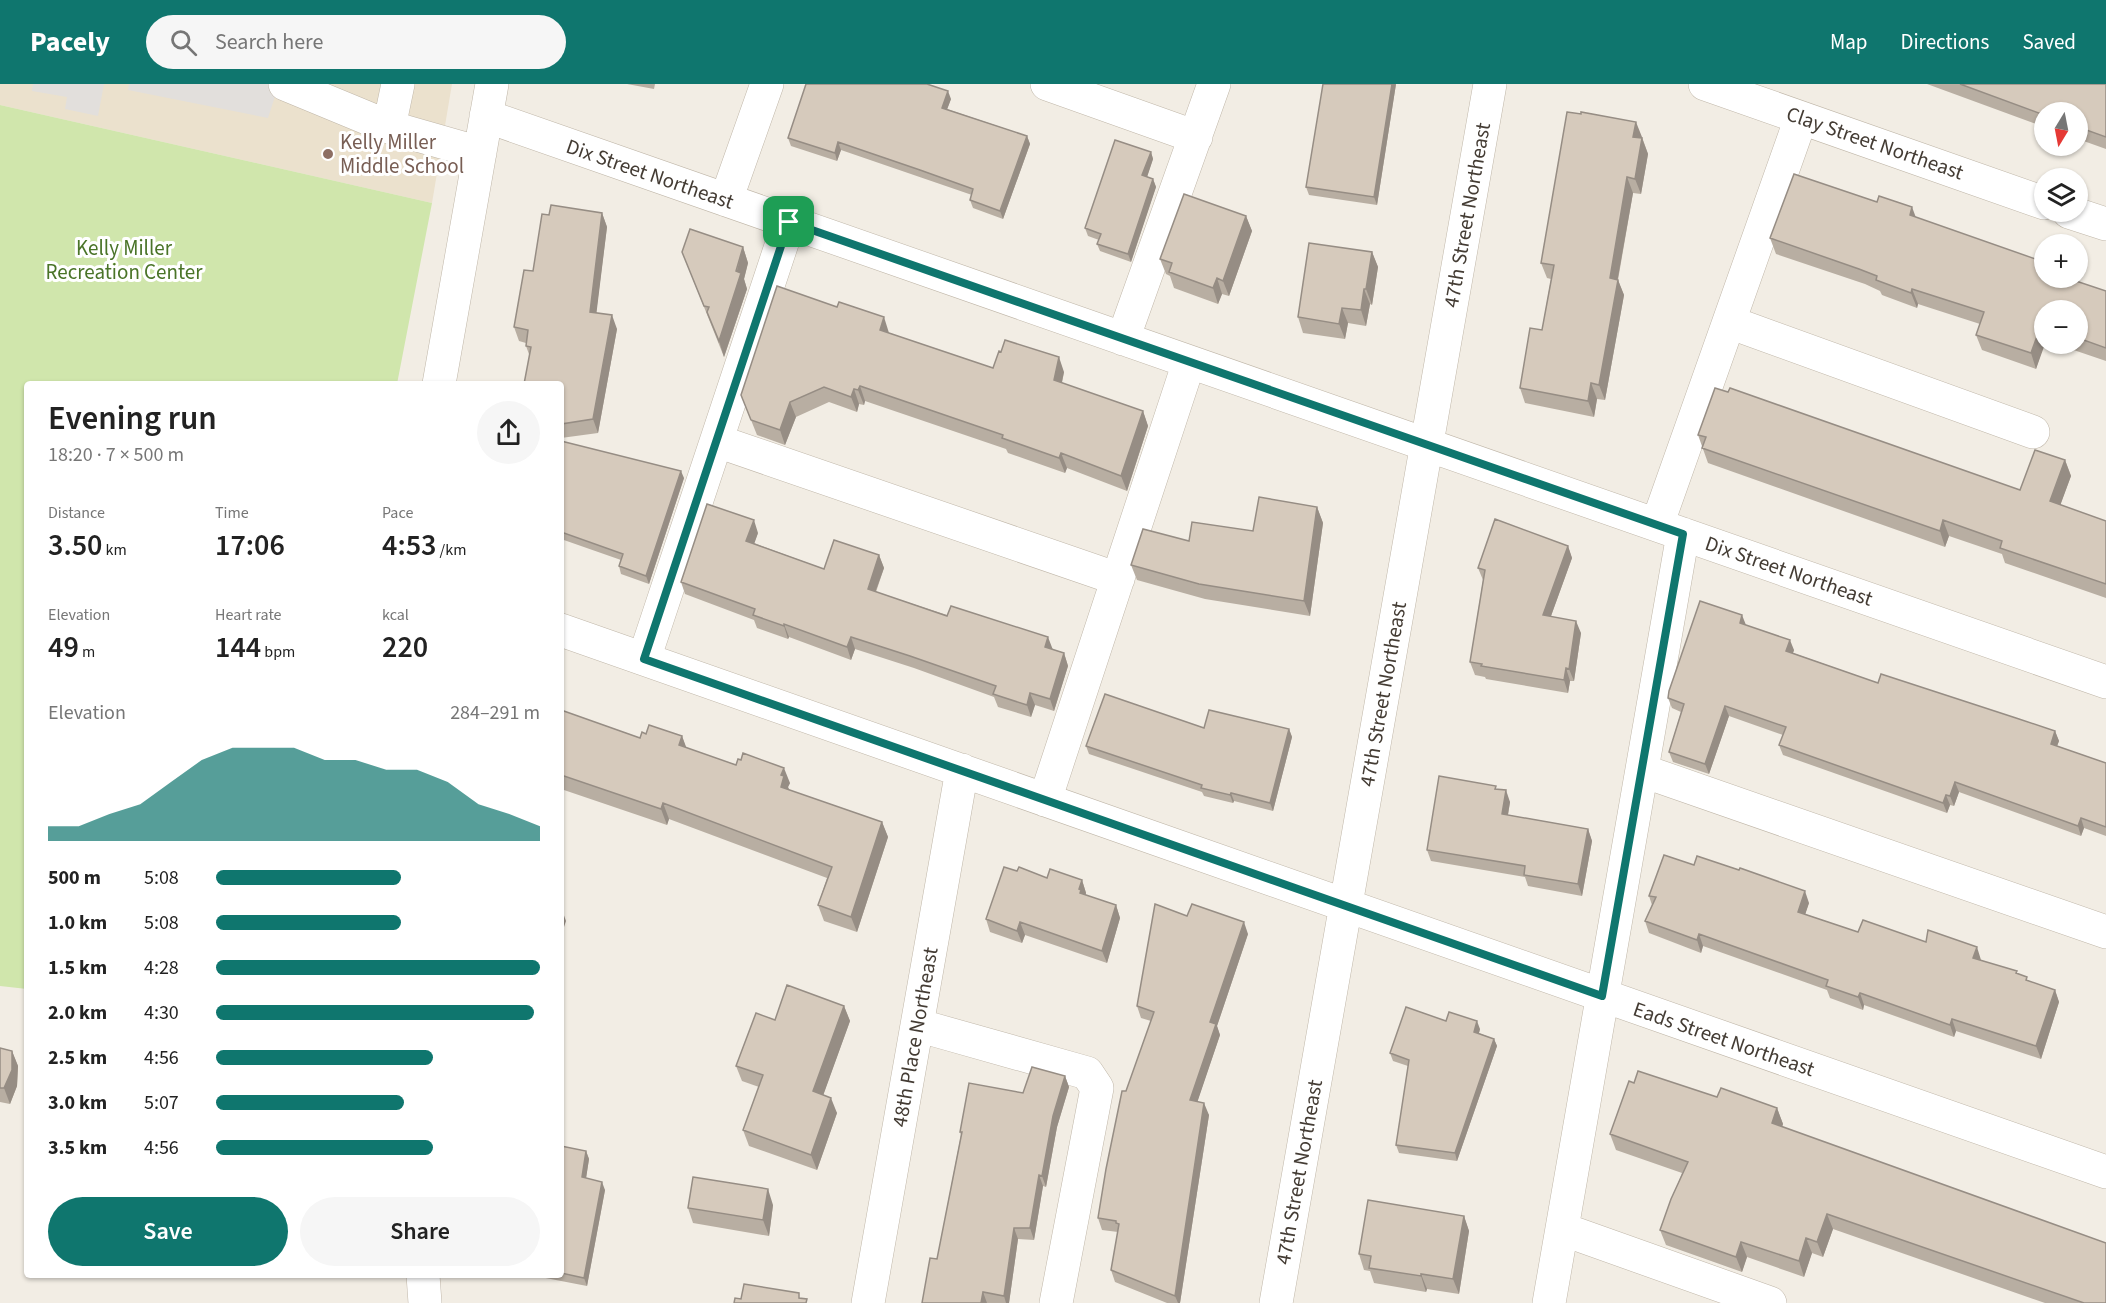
<!DOCTYPE html>
<html lang="en">
<head>
<meta charset="utf-8">
<style>
  :root { --surface:#fff; --page:#f6f6f6; --text:#222; --muted:#767676; --accent:#0f766e }
  body { margin:0; font-family:"Source Sans 3",sans-serif; background:var(--page); color:var(--text); height:100vh; display:flex; flex-direction:column; font-size:22px; white-space:nowrap }
  * { box-sizing:border-box; margin:0 }
  p { font-size:20px; color:var(--muted) }
  .icon { flex:none; width:33px; height:33px; fill:none; stroke:currentColor; stroke-width:2; stroke-linecap:round; stroke-linejoin:round }
  .map { position:relative; flex:1; overflow:hidden }
  .details { position:absolute; left:24px; top:297px; width:540px; height:897px; display:flex; flex-direction:column; background:var(--surface); border-radius:6px; box-shadow:0 2px 4px #0004 }
  .details>* { flex:none }
  .needle { width:39px; rotate:190deg }
  .buttons { position:absolute; left:2034px; top:18px; display:grid; gap:12px }
  .buttons a { display:grid; place-items:center; width:54px; height:54px; border-radius:50%; background:var(--surface); box-shadow:0 2px 4px #0004; font-size:30px }
  .pin { position:absolute; display:grid; place-items:center; width:51px; height:51px; color:#fff; margin:-26px; border-radius:12px; box-shadow:0 3px 9px #0006 }
  .round { display:grid; place-items:center; flex:none; width:63px; height:63px; border-radius:32px; background:var(--page) }
  .headline { display:flex; align-items:center; justify-content:space-between; height:102px; padding:0 24px }
  h1 { font-size:33px; font-weight:600; line-height:45px }
  .metrics { display:grid; grid-template-columns:repeat(3,1fr); gap:9px; height:102px; padding:6px 24px }
  .metrics div { display:grid; align-content:center }
  .metrics b { font-size:30px; font-weight:600 }
  .metrics small { font-size:16px; font-weight:400 }
  .metrics p { font-size:16px }
  .chart { height:168px; padding:12px 24px }
  .chart p { display:flex; justify-content:space-between }
  .chart svg { width:100%; height:108px; margin-top:6px; fill:var(--accent); opacity:.7 }
  .action { display:flex; gap:12px; margin-top:auto; padding:12px 24px }
  .action a { flex:1; height:69px; border-radius:36px; background:var(--accent); color:#fff; font-size:24px; font-weight:600; line-height:69px; text-align:center }
  .action a+a { background:var(--page); color:var(--text) }
  ul { padding:0 24px; list-style:none; font-size:20px }
  li { display:grid; grid-template-columns:96px 72px 1fr; align-items:center; height:45px }
  li i { height:15px; border-radius:8px; background:var(--accent) }
  header { display:flex; align-items:center; gap:36px; box-sizing:border-box; height:84px; padding:0 30px; background:var(--accent); color:#fff }
  header strong { font-size:28px }
  nav { display:flex; gap:33px; margin-inline-start:auto; font-size:21px }
  .search { width:420px; height:54px; background:var(--page); display:flex; align-items:center; gap:15px; box-sizing:border-box; padding:0 21px; border-radius:33px; color:var(--muted); font-size:22px }
  .map>svg:first-child { display:block }
  .education { fill:#ebe1cd }
  .green { fill:#d0e6ac }
  .parking { fill:#e2dfdc }
  .lines { fill:none; stroke-linecap:round; stroke-linejoin:round }
  .minor-casing { stroke:#c0b7a9; stroke-width:34 }
  .minor { stroke:#fff; stroke-width:33 }
  .wall { fill:#b8aea2 }
  .shaded-wall { fill:#968d84 }
  .building { fill:#d6cabc; stroke:#968d84; stroke-width:1.5 }
  .route-casing { stroke:#fff; stroke-width:12 }
  .route { stroke:#0f766e; stroke-width:8 }
  .education-dot { fill:#8d6e63; stroke:#fff; stroke-width:2 }
  .labels { text-anchor:middle; dominant-baseline:central; stroke-width:6; stroke-linejoin:round; paint-order:stroke }
  .education-label { font-size:21px; fill:#785e54; stroke:#fff; text-anchor:start }
  .street-label { font-size:21px; fill:#443c34; stroke:#fff }
  .park-label { font-size:21px; fill:#4a7428; stroke:#fff }
</style>
</head>
<body>
<header>
<strong>Pacely</strong>
<div class="search"><svg class="icon" aria-label="search" viewBox="0 0 24 24"><circle cx="10" cy="10" r="6"/><path d="M15 15l6 6"/></svg>Search here</div>
<nav><a>Map</a><a>Directions</a><a>Saved</a></nav>
</header>
<div class="map">
<svg width="2106" height="1219" viewBox="0 0 2106 1219">
  <rect width="100%" height="100%" fill="#f2ede4"/>
  <path class="education" d="M0,0H452L432,119L0,21Z"/>
  <path class="green" d="M0,21L432,119L397,300H27V905L0,902Z"/>
  <path class="parking" d="M33,0H104L98,32L65,25L67,13L32,7Z
    M129,0H284L278,3L268,34L128,6Z"/>
  <g class="lines">
    <g class="minor-casing">
      <path id="minor" d="M285,0L389,43L480,69
        M1047,0L1196,53
        M1705,0L2044,119
        M486,32L2106,598
        M389,43L398,0
        M726,116L767,0
        M2069,128L2106,140
        M1729,238L2033,348
        M1123,255L1214,0
        M439,300L492,0
        M717,357L1118,495
        M1657,441L1801,34
        M561,546L2106,1088
        M644,575L789,138
        M1643,687L2106,848
        M1045,716L1189,278
        M917,941L1087,989L1097,1004L1056,1219
        M1562,1145L1770,1219
        M423,1191L425,1219
        M868,1219L962,686
        M1276,1219L1490,0
        M1549,1219L1683,450"/>
    </g>
    <use href="#minor" class="minor"/>
  </g>
  <path class="wall" d="M627,0H655L654,5Z
    M1396,0L1377,121L1309,111L1306,103Z
    M1927,0H2106V65L2078,55V28H2044V43Z
    M951,15L947,25L1027,52L1030,60L1003,135L973,124L970,116L972,111L841,66L837,77L791,62L788,54Z
    M1642,53L1648,70L1641,110L1633,109L1618,196L1624,211L1605,316L1597,315L1594,333L1525,319L1520,304L1542,246L1551,195L1547,194L1541,179Z
    M1151,68L1153,75L1147,93L1153,95L1156,103L1131,178L1100,167L1097,160L1099,156L1088,152L1085,144Z
    M602,129L607,143L596,229L617,245L598,349L561,354V300L530,273L526,262V259L519,257L514,243L533,187L549,131Z
    M1246,132L1252,147L1229,212L1222,210L1218,220L1174,204L1170,192L1166,190L1160,175Z
    M1916,133L2044,194L2106,207V277L2056,260H2078V226H2044V260L2036,285L1982,266L1976,251L1980,240L1918,220L1917,224L1882,211L1880,207L1865,200L1776,170L1770,154Z
    M743,163L748,179L744,195L747,205L724,273L682,168Z
    M1372,168L1378,183L1372,221L1370,220L1366,242L1348,239L1345,255L1303,249L1298,233Z
    M889,249L993,284L1064,288L1062,299L1143,327L1148,342L1127,407L1067,384L1065,389L1008,369L1006,365L865,317L864,321L859,320L857,328L829,318L796,333L785,361L757,351L741,311Z
    M1698,351L2020,406L2065,376L2071,392L2060,421L2106,437V514L2005,479L2002,470L1949,452L1945,463L1708,379Z
    M561,357L684,394L649,500L621,490L619,482L621,476L561,455Z
    M1317,423L1323,439L1310,532L1205,515L1137,496L1131,481L1189,457L1253,447Z
    M758,449L754,459L824,485L879,471L884,484L876,508L1064,569L1068,582L1054,627L1035,621L1031,633L998,623L994,613L914,584L855,565L851,576L789,553L788,555L757,544L754,536L685,510L681,498Z
    M1568,462L1572,474L1551,532L1581,549L1574,597H1570L1568,609L1486,595L1485,593L1475,591L1470,578L1483,496L1478,484Z
    M1746,541L1794,566L1793,569L1878,599L2055,647L2059,657L2057,662L2106,679V752L2084,744L2081,752L1959,708L1954,722L1950,721L1947,729L1783,671L1779,661L1783,651L1729,632L1709,690L1673,678L1669,668L1681,628L1672,624L1668,614Z
    M561,626L640,654L646,650L682,652L686,664L790,699L788,703L789,706L882,738L888,753L857,848L824,837L818,821L827,794L669,735L667,741L561,705Z
    M1204,644L1289,645L1292,653L1273,727L1234,717L1233,719L1204,712L1202,708L1089,670L1086,662Z
    M1497,705L1510,718L1508,731L1588,745L1592,757L1582,812L1528,802L1525,793L1431,777L1427,766Z
    M1694,781L1809,819L1805,830L1858,848L1926,858L1981,876L2018,890L2029,897L2055,906L2059,918L2041,975L1956,947L1954,953L1864,921L1863,926L1830,914L1827,906L1703,862L1701,869L1649,849L1645,837L1652,821L1649,812Z
    M1017,787L1047,794L1082,796L1086,809L1085,811L1116,821L1120,834L1107,879L1025,851L1022,859L990,848L986,835Z
    M1187,832L1248,850L1217,942L1220,951L1197,1018L1209,1031L1180,1219H1167L1115,1198L1111,1186L1118,1148L1102,1146L1098,1134L1126,1007L1151,937L1141,934L1137,922Z
    M844,922L850,937L823,1011L837,1029L817,1086L749,1062L743,1046L759,1003L742,997L736,982L775,936Z
    M1446,937L1480,945L1479,949L1494,955L1497,962L1457,1077L1399,1069L1396,1061L1408,982L1393,977L1390,969Z
    M0,964L12,967L18,982L17,1002L10,1020L0,1018Z
    M1065,992L1069,1003L1057,1043L1046,1103L1043,1102L1034,1156L1018,1155L1009,1219H922L937,1175L961,1051L960,1048L1023,1009Z
    M1634,999L1777,1024L1783,1040L1782,1043L2106,1219H2045L1833,1145L1823,1173L1812,1169L1804,1193L1747,1173L1742,1188L1666,1161L1660,1146L1682,1089L1616,1066L1610,1050Z
    M561,1062L586,1067L589,1075L586,1094L605,1106L587,1202L530,1191H561Z
    M773,1121L769,1152L693,1139L688,1124Z
    M1464,1132L1469,1147L1459,1210L1427,1205L1426,1208L1374,1199L1370,1187L1364,1186L1359,1170Z"/>
  <path class="shaded-wall" d="M1392,0H1396L1377,121L1374,113Z
    M948,7L951,15L945,31L942,24Z
    M1636,38L1642,53L1639,68L1633,53Z
    M1027,52L1030,60L1003,135L1000,127Z
    M1642,54L1648,70L1641,110L1635,95Z
    M838,58L841,66L837,77L835,69Z
    M1151,68L1153,75L1145,99L1142,91Z
    M1627,93L1633,109L1615,210L1610,194Z
    M1153,95L1156,103L1131,178L1128,170Z
    M1912,123L1918,139L1910,131Z
    M602,129L607,143L595,241L590,228Z
    M1246,132L1252,147L1229,212L1223,197Z
    M743,163L748,179L744,195L747,205L724,273L719,257Z
    M1372,168L1378,183L1372,221L1366,205Z
    M1217,194L1222,210L1218,220L1213,204Z
    M1618,196L1624,211L1605,316L1599,301Z
    M1364,205L1370,220L1366,242L1361,226Z
    M1912,205L1918,220L1917,224L1911,209Z
    M1342,224L1348,239L1345,255L1339,240Z
    M612,231L617,245L598,349L593,335Z
    M884,233L889,249L880,246Z
    M2041,241L2044,252L2045,260L2036,285L2031,269Z
    M1059,273L1064,288L1059,311L1054,296Z
    M1591,299L1597,315L1594,333L1588,317Z
    M860,302L865,317L864,321L858,306Z
    M854,305L859,320L857,328L851,313Z
    M790,318L796,333L785,361L780,346Z
    M1143,327L1148,342L1127,407L1121,392Z
    M1061,369L1067,384L1065,389L1059,374Z
    M2065,376L2071,392L2056,433L2050,417Z
    M681,387L684,394L649,500L646,492Z
    M1317,423L1323,439L1310,532L1304,517Z
    M754,436L758,449L751,469L746,457Z
    M1943,436L1949,452L1945,463L1940,447Z
    M1568,462L1572,474L1547,543L1543,531Z
    M879,471L884,484L872,517L868,505Z
    M1742,531L1746,541L1740,539Z
    M1576,537L1581,549L1574,597L1569,585Z
    M784,540L789,553L788,555L784,542Z
    M851,553L855,565L851,576L847,563Z
    M1048,553L1053,566L1045,563Z
    M1790,556L1794,566L1790,577L1786,567Z
    M1064,569L1068,582L1054,627L1050,615Z
    M1566,584L1570,597L1568,609L1564,596Z
    M1030,609L1035,621L1031,633L1027,621Z
    M1725,622L1729,632L1709,690L1705,680Z
    M1289,645L1292,653L1273,727L1270,719Z
    M2055,647L2059,657L2054,670L2051,660Z
    M682,652L688,668L679,661Z
    M784,684L790,699L788,703L790,708L781,703V691Z
    M1955,698L1959,708L1954,722L1950,712Z
    M1506,706L1510,718L1506,742L1502,730Z
    M1231,709L1234,717L1233,719L1230,711Z
    M1946,711L1950,721L1947,729L1943,719Z
    M663,719L669,735L667,741L661,725Z
    M2081,734L2084,744L2081,752L2078,742Z
    M882,738L888,753L857,848L851,833Z
    M1588,745L1592,757L1582,812L1578,800Z
    M1082,796L1086,809L1084,815V822L1079,805Z
    M1805,807L1809,819L1802,840L1798,828Z
    M1116,821L1120,834L1107,879L1102,867Z
    M561,823L566,837L561,852Z
    M1020,838L1025,851L1022,859L1017,847Z
    M1244,838L1248,850L1217,942L1220,951L1194,1028L1190,1016L1210,938Z
    M1699,850L1703,862L1701,869L1697,856Z
    M1977,863L1981,876L1973,874Z
    M2055,906L2059,918L2041,975L2036,962Z
    M1860,909L1864,921L1863,926L1858,913Z
    M844,922L850,937L819,1023L813,1007Z
    M1952,935L1956,947L1954,953L1950,941Z
    M1477,937L1480,945L1477,956L1474,948Z
    M1494,955L1497,962L1457,1077L1455,1069Z
    M12,967L18,982L17,1002L10,1020L4,1004Z
    M1065,992L1069,1003L1057,1043L1046,1103L1042,1092L1053,1032Z
    M831,1014L837,1029L817,1086L811,1071Z
    M1204,1019L1209,1031L1180,1219H1178L1175,1212Z
    M1777,1024L1783,1040L1777,1055L1772,1039Z
    M586,1067L589,1075L585,1101L582,1093Z
    M1039,1091L1043,1102L1034,1156L1030,1144Z
    M602,1098L605,1106L587,1202L584,1194Z
    M768,1105L773,1121L769,1152L763,1136Z
    M1827,1130L1833,1145L1823,1173L1817,1158Z
    M1464,1132L1469,1147L1459,1210L1453,1195Z
    M1014,1144L1018,1155L1009,1219H1006L1004,1212Z
    M1806,1154L1812,1169L1804,1193L1799,1177Z
    M1741,1158L1747,1173L1742,1188L1736,1173Z
    M1421,1190L1427,1205L1426,1208L1421,1192Z
    M983,1208L987,1219H981Z"/>
  <path class="building" d="M806,0H927L948,7L942,24L1027,52L1000,127L970,116L973,105L920,86L838,58L835,69L788,54Z
    M1323,0H1392L1374,113L1306,103Z
    M1960,0H2106V53L2078,43V28H2044V31Z
    M1567,28L1581,30V28L1636,38L1633,53L1642,54L1635,95L1627,93L1610,194L1618,196L1599,301L1591,299L1588,317L1520,304L1530,244L1542,246L1554,181L1541,179Z
    M1115,56L1151,68L1142,91L1153,95L1128,170L1097,160L1101,150L1085,144Z
    M1794,90L1877,118L1879,112L1912,123L1910,131L2044,178V194H2067L2106,207V264L2078,254V226H2044V242L2041,241L2031,269L1976,251L1984,228L1912,205L1911,209L1876,196L1877,192L1859,185L1770,154Z
    M1184,110L1246,132L1223,197L1217,194L1213,204L1169,188L1172,179L1160,175Z
    M551,121L602,129L590,228L612,231L593,335L561,340V300H524L531,263L526,262L528,246L514,243L524,186L533,187L542,130L549,131Z
    M690,145L743,163L736,187L741,189L719,257L707,228L709,223L704,222L682,168Z
    M1309,159L1372,168L1366,205H1364L1361,226L1342,224L1339,240L1298,233Z
    M777,202L837,223L839,218L884,233L880,246L993,284L999,267L1001,268L1005,256L1059,273L1054,296L1143,327L1121,392L1061,369L1059,374L1002,354L1003,351L860,302L858,306L854,305L851,313L824,303L790,318L780,346L751,336L741,311Z
    M1715,304L1728,308L1730,304L2020,406L2035,366L2065,376L2050,417L2106,437V500L2000,464L2002,457L1943,436L1940,447L1702,364L1706,353L1698,351Z
    M561,357L681,387L646,492L619,482L623,470L561,448Z
    M1259,413L1317,423L1304,517L1199,500L1131,481L1143,445L1189,457L1192,438L1253,447Z
    M707,420L754,436L746,457L824,485L834,456L879,471L868,505L947,532L951,522L1048,553L1045,563L1064,569L1050,615L1030,609L1027,621L993,610L996,602L910,572L851,553L847,563L784,540V542L753,531L755,525L681,498Z
    M1495,435L1568,462L1543,531L1576,537L1569,585L1566,584L1564,596L1481,582L1482,580L1470,578L1485,486L1478,484Z
    M1700,517L1742,531L1740,539L1790,556L1786,567L1878,599L1881,590L2016,634L2055,647L2051,660L2106,679V743L2081,734L2078,742L1955,698L1950,712L1946,711L1943,719L1779,661L1786,643L1725,622L1705,680L1669,668L1684,620L1668,614L1669,607Z
    M1105,610L1204,644L1209,626L1289,645L1270,719L1231,709L1230,711L1201,704L1202,701L1086,662Z
    M561,626L640,654L642,648L646,650L649,641L682,652L679,661L736,681L738,675L741,676L743,669L784,684L781,691L784,692L781,703L882,738L851,833L818,821L832,783L663,719L661,725L561,691Z
    M1439,692L1496,702L1495,705L1506,706L1502,730L1588,745L1578,800L1524,791L1525,782L1427,766Z
    M1664,771L1694,781L1697,772L1739,786L1740,784L1805,807L1798,828L1858,848L1863,836L1926,858L1928,846L1977,863L1973,874L2017,887L2016,889L2027,893L2026,896L2055,906L2036,962L1952,935L1950,941L1860,909L1858,913L1826,902L1828,896L1699,850L1697,856L1645,837L1656,813L1649,812Z
    M1004,783L1017,787L1019,783L1047,794L1050,785L1082,796L1079,805L1081,806L1080,809L1116,821L1102,867L1020,838L1017,847L986,835Z
    M1155,820L1187,832L1192,820L1244,838L1210,938L1216,940L1190,1016L1204,1019L1175,1212L1111,1186L1119,1140L1116,1139V1137L1098,1134L1106,1085L1122,1007H1126L1154,928L1137,922Z
    M787,901L844,922L813,1007L831,1014L811,1071L743,1046L763,991L736,982L756,929L775,936Z
    M1406,923L1446,937L1449,928L1477,937L1474,948L1494,955L1455,1069L1396,1061L1409,976L1390,969Z
    M0,964L12,967V986L4,1004H0Z
    M1032,983L1065,992L1053,1032L1042,1092L1039,1091L1030,1144H1014L1004,1212L983,1208L981,1219H922L930,1174L937,1175L962,1048H960L969,999L1023,1009Z
    M1638,987L1717,1013L1721,1004L1777,1024L1772,1039L2106,1159V1219H2084L1827,1130L1817,1158L1806,1154L1799,1177L1741,1158L1736,1173L1660,1146L1671,1115L1688,1078L1610,1050L1629,997L1634,999Z
    M561,1062L586,1067L582,1093L602,1098L584,1194L561,1189Z
    M693,1093L768,1105L763,1136L688,1124Z
    M1368,1116L1464,1132L1453,1195L1421,1190V1192L1369,1184L1371,1172L1359,1170Z
    M744,1200L799,1209V1214L807,1215L806,1219H734L735,1214L741,1215Z"/>
  <g class="lines">
    <g class="route-casing">
      <path id="route" d="M789,138L1683,450L1602,912L644,575Z"/>
    </g>
    <use href="#route" class="route"/>
  </g>
  <circle class="education-dot" cx="328" cy="70" r="6"/>
  <g class="labels">
    <g class="education-label">
      <text x="340" y="58">Kelly Miller<tspan x="340" dy="24">Middle School</tspan></text>
    </g>
    <g class="street-label">
      <text transform="translate(1875 59) rotate(19)">Clay Street Northeast</text>
      <text transform="translate(650 90) rotate(19)">Dix Street Northeast</text>
      <text transform="translate(1467 131) rotate(-80)">47th Street Northeast</text>
      <text transform="translate(1789 487) rotate(19)">Dix Street Northeast</text>
      <text transform="translate(1383 610) rotate(-80)">47th Street Northeast</text>
      <text transform="translate(915 953) rotate(-80)">48th Place Northeast</text>
      <text transform="translate(1724 955) rotate(19)">Eads Street Northeast</text>
      <text transform="translate(1299 1088) rotate(-80)">47th Street Northeast</text>
    </g>
    <g class="park-label">
      <text x="124" y="164">Kelly Miller<tspan x="124" dy="24">Recreation Center</tspan></text>
    </g>
  </g>
</svg>
<div class="buttons">
<a><svg class="needle" viewBox="-14 -14 28 28"><path d="M0-13l5 13h-10z" fill="#e53935"/><path d="M0 13l5-13h-10z" fill="#767676"/></svg></a>
<a><svg class="icon" aria-label="layers" viewBox="0 0 24 24"><path d="M12 4l9 5-9 5-9-5zM3 14l9 5 9-5"/></svg></a>
<a>+</a>
<a>−</a>
</div>
<div class="pin" style="left:789px;top:138px;background:#1e9e55"><svg class="icon" aria-label="arrive" viewBox="0 0 24 24"><path d="M6 21V4h12l-3 4 3 4H6"/></svg></div>
<section class="details">
<div class="headline"><div><h1>Evening run</h1><p>18:20 · 7 × 500 m</p></div><a class="round"><svg class="icon" aria-label="share" viewBox="0 0 24 24"><path d="M12 15V3M7 8l5-5 5 5M5 13v7h14v-7"/></svg></a></div>
<div class="metrics">
<div><p>Distance</p><b>3.50<small> km</small></b></div>
<div><p>Time</p><b>17:06</b></div>
<div><p>Pace</p><b>4:53<small> /km</small></b></div>
</div>
<div class="metrics">
<div><p>Elevation</p><b>49<small> m</small></b></div>
<div><p>Heart rate</p><b>144<small> bpm</small></b></div>
<div><p>kcal</p><b>220</b></div>
</div>
<div class="chart"><p><span>Elevation</span>284–291 m</p>
<svg viewBox="0 0 160 44" preserveAspectRatio="none"><path d="M0 44V38L10 38L20 33L30 29L40 20L50 11L60 6L70 6L80 6L90 11L100 11L110 15L120 15L130 20L140 29L150 33L160 38V44z"/></svg>
</div>
<ul>
<li><b>500 m</b>5:08<i style="width:57%"></i></li>
<li><b>1.0 km</b>5:08<i style="width:57%"></i></li>
<li><b>1.5 km</b>4:28<i style="width:100%"></i></li>
<li><b>2.0 km</b>4:30<i style="width:98%"></i></li>
<li><b>2.5 km</b>4:56<i style="width:67%"></i></li>
<li><b>3.0 km</b>5:07<i style="width:58%"></i></li>
<li><b>3.5 km</b>4:56<i style="width:67%"></i></li>
</ul>
<div class="action"><a>Save</a><a>Share</a></div>
</section>
</div>
</body>
</html>
